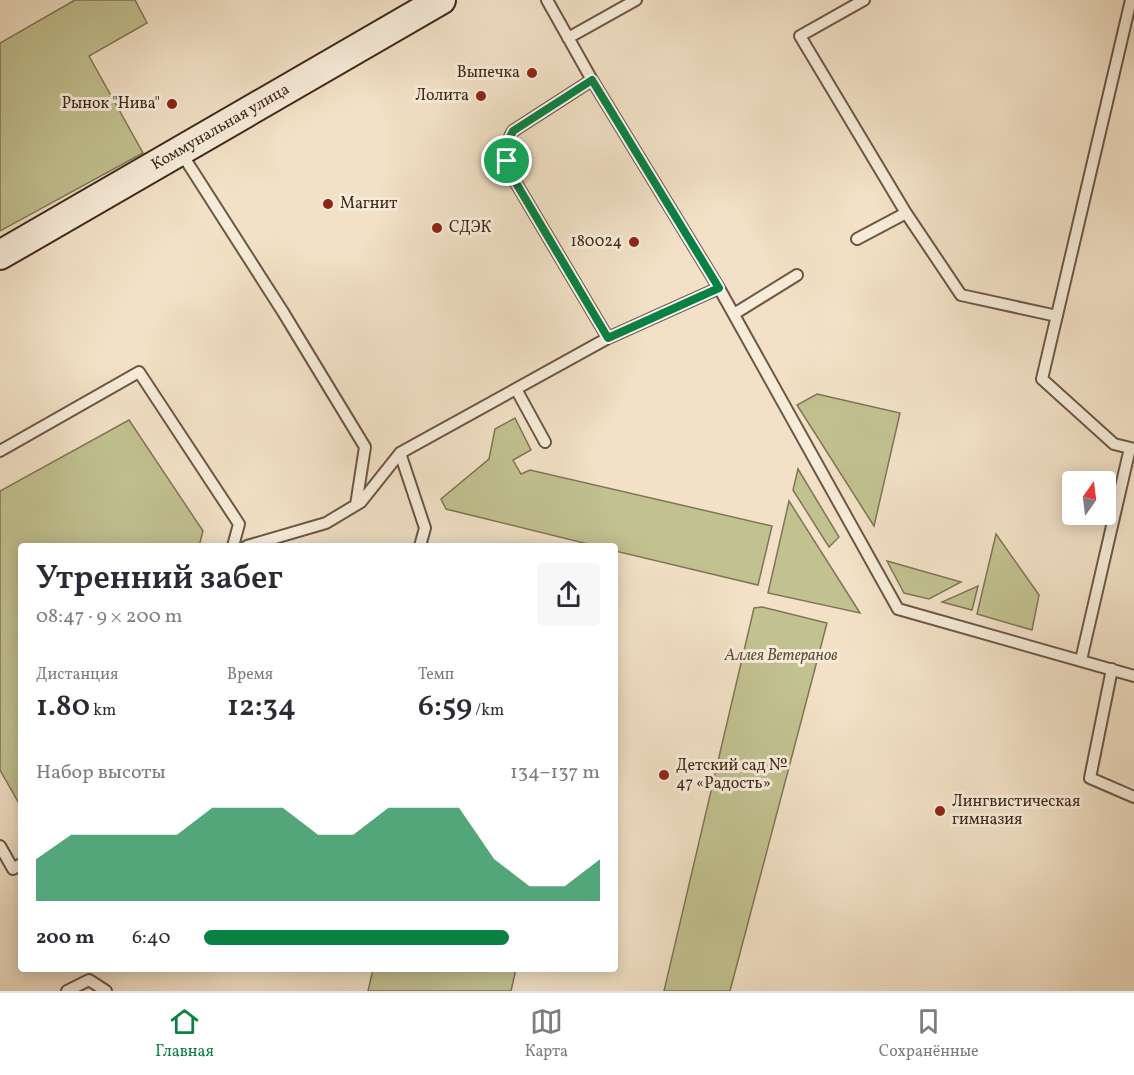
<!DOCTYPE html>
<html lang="ru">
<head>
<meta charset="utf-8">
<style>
  :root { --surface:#fff; --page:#f7f7f7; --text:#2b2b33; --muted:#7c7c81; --line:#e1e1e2; --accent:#0b8043 }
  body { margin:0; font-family:Vollkorn,serif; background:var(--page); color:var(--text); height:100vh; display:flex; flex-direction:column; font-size:22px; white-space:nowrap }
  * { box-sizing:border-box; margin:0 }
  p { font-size:20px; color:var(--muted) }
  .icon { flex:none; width:33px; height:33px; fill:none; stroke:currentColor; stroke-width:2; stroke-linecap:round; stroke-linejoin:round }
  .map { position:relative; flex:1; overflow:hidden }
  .sheet { position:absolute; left:18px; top:543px; width:600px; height:429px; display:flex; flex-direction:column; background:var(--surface); border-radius:6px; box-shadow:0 3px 15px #0003 }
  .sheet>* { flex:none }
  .needle { width:39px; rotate:14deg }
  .fabs { position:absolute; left:1062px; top:471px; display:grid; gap:12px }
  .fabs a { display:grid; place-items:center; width:54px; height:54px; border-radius:6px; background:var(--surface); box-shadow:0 3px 15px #0003; font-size:30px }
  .pin { position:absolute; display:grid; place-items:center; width:51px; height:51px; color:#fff; margin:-26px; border:3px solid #fff; border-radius:50%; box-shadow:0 2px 6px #0007 }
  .round { display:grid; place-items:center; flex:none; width:63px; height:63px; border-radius:6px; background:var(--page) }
  .overview { display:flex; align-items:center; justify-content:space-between; height:102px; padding:0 18px }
  h1 { font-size:33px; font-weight:600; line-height:45px }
  .metrics { display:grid; grid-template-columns:repeat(3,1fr); gap:9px; height:102px; padding:6px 18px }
  .metrics div { display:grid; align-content:center }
  .metrics b { font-size:30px; font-weight:600 }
  .metrics small { font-size:16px; font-weight:400 }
  .metrics p { font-size:16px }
  .chart { height:168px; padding:12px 18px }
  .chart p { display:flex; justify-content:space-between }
  .chart svg { width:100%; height:108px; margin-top:6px; fill:var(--accent); opacity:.7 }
  ul { padding:0 18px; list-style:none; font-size:20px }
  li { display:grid; grid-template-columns:96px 72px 1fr; align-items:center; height:45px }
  li i { height:15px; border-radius:8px; background:var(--accent) }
  .dock { display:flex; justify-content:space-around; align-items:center; height:84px; border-top:2px solid var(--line); background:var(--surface); font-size:16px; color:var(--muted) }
  .dock a { display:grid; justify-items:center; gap:3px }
  .dock .on { color:var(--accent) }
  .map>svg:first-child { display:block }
  .green { fill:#c2c190; stroke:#807556; stroke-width:1.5 }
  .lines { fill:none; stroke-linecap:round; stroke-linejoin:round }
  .service-casing { stroke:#6c5746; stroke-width:14 }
  .secondary-casing { stroke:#3f291c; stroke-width:32 }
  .service { stroke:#f7ecda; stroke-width:10 }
  .secondary { stroke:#f7ecda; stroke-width:28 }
  .route-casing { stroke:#fff; stroke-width:12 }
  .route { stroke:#0b8043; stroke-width:8 }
  .poi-dot { fill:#8f2418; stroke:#f7ecda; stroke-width:2 }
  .labels { text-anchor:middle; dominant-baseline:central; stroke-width:6; stroke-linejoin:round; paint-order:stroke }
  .poi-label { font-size:16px; fill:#3f291c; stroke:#f7ecda; text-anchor:end }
  .street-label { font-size:16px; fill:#3f291c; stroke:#f7ecda }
  .park-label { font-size:16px; font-style:italic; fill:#604f39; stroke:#f7ecda }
</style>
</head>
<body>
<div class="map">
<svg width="1134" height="991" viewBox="0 0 1134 991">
  <rect width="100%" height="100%" fill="#f2e1c6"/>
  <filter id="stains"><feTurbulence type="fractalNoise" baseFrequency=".00333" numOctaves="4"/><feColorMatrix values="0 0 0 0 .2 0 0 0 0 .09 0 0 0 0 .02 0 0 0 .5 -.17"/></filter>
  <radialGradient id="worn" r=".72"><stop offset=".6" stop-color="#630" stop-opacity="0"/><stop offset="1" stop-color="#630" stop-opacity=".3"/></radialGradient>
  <path class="green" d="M75,0H135L147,23L89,56L143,153L0,231V43Z
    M817,394L900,413L874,526L797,405Z
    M515,418L531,450L513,460L521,474L530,470L772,526L758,585L615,551V546H596L446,509L441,499L489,459L495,429Z
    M129,420L203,531L199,546H21V807L0,770V491Z
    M798,469L839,537L829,547L793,490Z
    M789,501L860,613L768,593Z
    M996,534L1039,595L1032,630L977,614Z
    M887,561L961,582L929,599L904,593Z
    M978,586L972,610L942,602Z
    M762,607L827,623L730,991H664L754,608Z
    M373,969H516L511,991H368Z"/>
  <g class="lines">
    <g class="service-casing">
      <path id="service" d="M547,0L592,80L719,288L898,609L1134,676
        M1131,0L1042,379L1114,444L1134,449
        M568,38L636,0
        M592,80L513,131L506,145V161L516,183L608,338
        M180,151L283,312L365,447L356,505
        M906,213L961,295L1057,316
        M857,239L906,213L800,36L864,0
        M734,314L797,275
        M516,389L545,442
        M0,451L139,372L239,524L233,546
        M400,453L425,528L420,546
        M247,546L326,523L361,502L400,453L608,338L719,288
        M1081,660L1130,448
        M1112,669L1090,778L1134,797
        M0,846L13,869L21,864
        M67,991L89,980L106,991"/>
    </g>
    <g class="secondary-casing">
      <g id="secondary">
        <path id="s1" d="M0,255L441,0"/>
      </g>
    </g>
    <use href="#service" class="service"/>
    <use href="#secondary" class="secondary"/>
  </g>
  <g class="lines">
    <g class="route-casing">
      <path id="route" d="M592,80L719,288L608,338L516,183L507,161L506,146L513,131Z"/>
    </g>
    <use href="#route" class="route"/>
  </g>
  <g class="poi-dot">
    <circle cx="532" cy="73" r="6"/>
    <circle cx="481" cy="96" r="6"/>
    <circle cx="172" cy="104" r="6"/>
    <circle cx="328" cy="204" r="6"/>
    <circle cx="437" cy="228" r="6"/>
    <circle cx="634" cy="242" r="6"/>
    <circle cx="664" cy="775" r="6"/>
    <circle cx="940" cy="811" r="6"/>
  </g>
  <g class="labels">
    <g class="poi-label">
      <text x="520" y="73">Выпечка</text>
      <text x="469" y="96">Лолита</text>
      <text x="160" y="104">Рынок "Нива"</text>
      <text x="340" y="204" text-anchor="start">Магнит</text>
      <text x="449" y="228" text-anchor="start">СДЭК</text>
      <text x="622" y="242">180024</text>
      <text x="676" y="766" text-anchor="start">Детский сад №<tspan x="676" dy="18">47 «Радость»</tspan></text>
      <text x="952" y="802" text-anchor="start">Лингвистическая<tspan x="952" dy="18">гимназия</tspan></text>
    </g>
    <g class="street-label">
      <text stroke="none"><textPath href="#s1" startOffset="255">Коммунальная улица</textPath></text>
    </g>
    <g class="park-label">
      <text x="781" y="656">Аллея Ветеранов</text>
    </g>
  </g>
  <rect width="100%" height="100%" filter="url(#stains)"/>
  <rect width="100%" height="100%" fill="url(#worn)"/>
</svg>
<div class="fabs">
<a><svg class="needle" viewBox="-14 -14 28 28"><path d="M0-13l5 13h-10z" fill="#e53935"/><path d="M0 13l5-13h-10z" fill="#7c7c81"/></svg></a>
</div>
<div class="pin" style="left:507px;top:161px;background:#1e9e55"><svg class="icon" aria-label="arrive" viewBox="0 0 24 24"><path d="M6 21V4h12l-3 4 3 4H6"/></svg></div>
<section class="sheet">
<div class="overview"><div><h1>Утренний забег</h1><p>08:47 · 9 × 200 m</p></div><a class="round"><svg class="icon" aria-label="share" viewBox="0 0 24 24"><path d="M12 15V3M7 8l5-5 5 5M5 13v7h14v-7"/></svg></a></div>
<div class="metrics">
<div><p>Дистанция</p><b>1.80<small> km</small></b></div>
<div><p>Время</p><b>12:34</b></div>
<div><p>Темп</p><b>6:59<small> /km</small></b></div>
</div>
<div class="chart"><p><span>Набор высоты</span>134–137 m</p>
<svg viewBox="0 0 160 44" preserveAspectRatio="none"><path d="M0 44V27L10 17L20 17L30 17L40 17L50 6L60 6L70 6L80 17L90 17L100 6L110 6L120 6L130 27L140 38L150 38L160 27V44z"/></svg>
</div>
<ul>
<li><b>200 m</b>6:40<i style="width:77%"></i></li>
</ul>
</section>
</div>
<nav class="dock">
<a class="on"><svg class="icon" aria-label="home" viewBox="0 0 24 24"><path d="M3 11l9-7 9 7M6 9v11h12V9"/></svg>Главная</a>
<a><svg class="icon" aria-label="map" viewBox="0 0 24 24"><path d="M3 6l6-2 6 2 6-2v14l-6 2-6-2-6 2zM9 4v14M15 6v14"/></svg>Карта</a>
<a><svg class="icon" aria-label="saved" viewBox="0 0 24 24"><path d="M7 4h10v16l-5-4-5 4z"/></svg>Сохранённые</a>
</nav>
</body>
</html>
